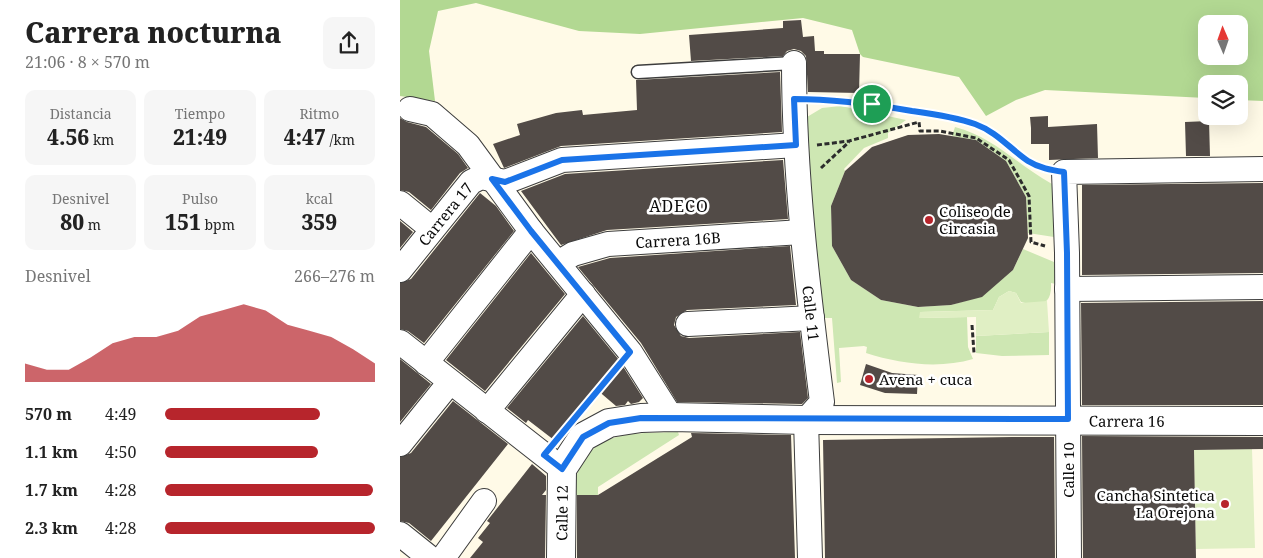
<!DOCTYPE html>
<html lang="es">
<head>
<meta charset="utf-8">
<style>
  :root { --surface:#fff; --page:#f6f6f6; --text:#222; --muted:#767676; --accent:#b7252c }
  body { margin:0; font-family:"Noto Serif",serif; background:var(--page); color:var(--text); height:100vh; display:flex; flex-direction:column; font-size:19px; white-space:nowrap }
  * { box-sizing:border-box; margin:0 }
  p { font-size:16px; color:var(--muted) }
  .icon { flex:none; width:28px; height:28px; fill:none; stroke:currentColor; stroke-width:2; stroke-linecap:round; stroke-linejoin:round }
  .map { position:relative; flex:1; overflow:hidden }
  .panel { display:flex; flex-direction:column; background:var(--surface); width:400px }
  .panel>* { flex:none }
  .needle { width:32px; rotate:358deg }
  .fabs { position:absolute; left:798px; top:15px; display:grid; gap:10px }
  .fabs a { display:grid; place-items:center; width:50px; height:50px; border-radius:10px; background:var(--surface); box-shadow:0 5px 20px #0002; font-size:25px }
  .pin { position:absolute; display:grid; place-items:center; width:42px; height:42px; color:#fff; margin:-21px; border:2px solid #fff; border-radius:50%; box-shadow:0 1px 5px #0007 }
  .round { display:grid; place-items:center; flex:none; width:52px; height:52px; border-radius:10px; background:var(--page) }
  .headline { display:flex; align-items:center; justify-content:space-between; height:85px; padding:0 25px }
  h1 { font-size:28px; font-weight:800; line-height:38px }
  .stats { display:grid; grid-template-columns:repeat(3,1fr); gap:8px; height:85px; padding:5px 25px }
  .stats div { display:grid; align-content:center; border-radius:10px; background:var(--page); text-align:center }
  .stats b { font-size:21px; font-weight:800 }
  .stats small { font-size:14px; font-weight:400 }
  .stats p { font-size:14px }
  .chart { height:140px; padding:10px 25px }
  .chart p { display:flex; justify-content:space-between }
  .chart svg { width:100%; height:90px; margin-top:5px; fill:var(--accent); opacity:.7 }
  ul { padding:0 25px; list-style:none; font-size:16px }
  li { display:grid; grid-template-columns:80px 60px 1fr; align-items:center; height:38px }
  li i { height:12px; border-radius:6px; background:var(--accent) }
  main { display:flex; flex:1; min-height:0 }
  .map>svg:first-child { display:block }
  .green { fill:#cee7b3 }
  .forest { fill:#b2d892; fill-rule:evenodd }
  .pitch { fill:#e0efc4 }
  .building { fill:#524b47 }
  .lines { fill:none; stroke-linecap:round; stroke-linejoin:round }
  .service-casing { stroke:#3d3d3d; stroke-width:15 }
  .minor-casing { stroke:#3d3d3d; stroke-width:26 }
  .tertiary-casing { stroke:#3d3d3d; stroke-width:30 }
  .path { stroke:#2c2c2c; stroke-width:3; stroke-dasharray:5 2.5; stroke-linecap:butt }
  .service { stroke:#fff; stroke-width:12 }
  .minor { stroke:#fff; stroke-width:24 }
  .tertiary { stroke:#fff; stroke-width:28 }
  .route-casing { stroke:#fff; stroke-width:10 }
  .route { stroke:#1a73e8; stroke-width:6 }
  .poi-dot { fill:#b7252c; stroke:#fff; stroke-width:2 }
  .labels { text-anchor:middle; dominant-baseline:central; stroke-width:5; stroke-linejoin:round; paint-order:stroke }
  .poi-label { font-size:15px; fill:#0a0a0a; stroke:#fff; text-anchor:start }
  .street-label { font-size:15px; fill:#0a0a0a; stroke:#fff }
  .neighbourhood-label { font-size:16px; letter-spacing:1px; fill:#0a0a0a; stroke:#fff }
</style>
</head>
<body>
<main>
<section class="panel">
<div class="headline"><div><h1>Carrera nocturna</h1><p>21:06 · 8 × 570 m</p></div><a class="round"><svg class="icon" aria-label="share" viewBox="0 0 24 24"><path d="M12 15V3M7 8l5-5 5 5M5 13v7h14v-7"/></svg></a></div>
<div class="stats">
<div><p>Distancia</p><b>4.56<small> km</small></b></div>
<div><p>Tiempo</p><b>21:49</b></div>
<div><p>Ritmo</p><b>4:47<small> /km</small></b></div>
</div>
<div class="stats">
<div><p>Desnivel</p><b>80<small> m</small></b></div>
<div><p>Pulso</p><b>151<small> bpm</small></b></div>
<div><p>kcal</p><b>359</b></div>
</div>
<div class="chart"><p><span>Desnivel</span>266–276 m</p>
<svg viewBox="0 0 160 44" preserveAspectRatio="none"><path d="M0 44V35L10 38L20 38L30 32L40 25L50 22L60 22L70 19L80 12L90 9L100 6L110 9L120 16L130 19L140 22L150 28L160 35V44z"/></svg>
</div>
<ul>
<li><b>570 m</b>4:49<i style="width:74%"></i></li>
<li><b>1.1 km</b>4:50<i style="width:73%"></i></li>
<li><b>1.7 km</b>4:28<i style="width:99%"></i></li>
<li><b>2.3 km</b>4:28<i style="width:100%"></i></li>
</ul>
</section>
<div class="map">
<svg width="863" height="558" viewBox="0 0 863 558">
  <rect width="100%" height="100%" fill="#fffae7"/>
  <path class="green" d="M441,106L506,120L488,133V138L464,148L444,169L445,171L431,206L432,246L451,280L481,300L518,307L551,305L582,296L613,270L623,249L654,262L656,284L651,283C652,305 641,307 621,302L616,293L609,291L599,297L593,310L520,312V318L567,317L568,347L573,359C539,369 500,364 466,353L467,347L464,346L439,348L441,382L437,383L432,318H425L429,391L410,231L407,117L422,108Z
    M555,127C594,137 617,165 652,184L654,237L628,233L626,197L606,161L576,140L552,136Z
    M649,332V355L602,356L576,353V336Z
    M278,432L279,435L198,487V495H172C183,429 224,434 278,432Z"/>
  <path class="forest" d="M0,0H863V101L839,100V84H806V98L645,90L616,100L586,116L559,77L463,57L460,54L452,30L403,18L240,34L179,31L76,3L38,11L29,51L35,101L0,96ZM806,24H839V56H806Z"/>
  <path class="pitch" d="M609,291L616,293L621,303L647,301L649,332L576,336V317L519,318L520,312L593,310L599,297Z
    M852,449L855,548L796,549L794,450Z"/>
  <path class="building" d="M401,20L403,37L414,36L415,51H424V54H460L459,93L408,92L406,56L401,51L394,49L387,51L383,56L291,61L289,35L383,28V21Z
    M380,72L382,132L161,146L104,168L93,144L120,135L117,124L156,113L182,110L183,115L237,110L236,80Z
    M648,116V127L697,124L698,158L649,160V144H631V128L630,117Z
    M0,118L7,122L26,127L58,154L68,168L60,173L31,210L9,192L0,190Z
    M809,121L810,156H786L785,122Z
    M539,134L576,140L606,161L626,197L628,238L613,270L582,297L551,305L518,307L481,300L451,280L432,246L431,206L445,171L472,147L508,135Z
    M383,160L388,219L207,230L161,245L121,191L165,174Z
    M863,183V273L682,275V185Z
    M80,193L96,206L114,231L24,343L8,331L0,329V283L11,279Z
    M0,221L13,232L0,248Z
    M390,246L396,305L287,310L276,317L274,325L281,336L289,338L400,332L408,398L402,404L277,402L241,343L178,267L210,258Z
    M131,253L165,294L85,391L46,360Z
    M863,301V405H682L681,303Z
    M183,316L219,360L243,398L239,402L231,404L228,401L225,405L216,406L196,389L154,440L128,420L126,423L107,408Z
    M0,359L31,384L0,422Z
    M466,364L492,373L518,375L517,394L485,393L460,385Z
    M53,401L108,444L31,541L9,523L0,521V457L11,453Z
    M291,433L391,435L395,558H177V495H198L292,437Z
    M682,436L863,437V449L794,450L796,558H683Z
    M612,437H654L655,558H425L423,440Z
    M132,464L146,476V490L142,495H146L145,558H70L83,542L78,538L90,523L87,521Z"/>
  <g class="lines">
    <g class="service-casing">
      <path id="service" d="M238,72L394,63"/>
    </g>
    <g class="minor-casing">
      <g id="minor">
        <path id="s1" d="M394,63C394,177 408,289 422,402L406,420L410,558"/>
        <path d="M10,109L32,114L68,145L131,231L230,352L271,417"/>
        <path d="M0,203L32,229"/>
        <path id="s2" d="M158,263L173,254L208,244L402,232"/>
        <path id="s3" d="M0,270L71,182L81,177L105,182L162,160L396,145"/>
        <path d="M667,289L863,287"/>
        <path d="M288,324L412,318"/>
        <path d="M0,342L162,469"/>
        <path d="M26,363L131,231"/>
        <path d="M87,411L183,294"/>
        <path d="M0,444L50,382"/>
        <path d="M0,534L30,558"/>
        <path d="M43,558L84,501"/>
        <path d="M669,558L667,253L664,172L863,169"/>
      </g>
    </g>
    <g class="tertiary-casing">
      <g id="tertiary">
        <path id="s4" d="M161,558L162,469L183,437L209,423L241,418L271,417L406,420L863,421"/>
      </g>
    </g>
    <path class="path" d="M417,99C461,99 555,112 593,132C611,142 624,159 642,168
      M417,145L449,141L519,122L520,131H540L576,138L609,160L629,196L631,242L645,246
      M421,168L449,142
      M572,325L574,353
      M183,409L216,370"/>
    <use href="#service" class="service"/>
    <use href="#minor" class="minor"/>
    <use href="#tertiary" class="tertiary"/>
  </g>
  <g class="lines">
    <g class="route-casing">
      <path id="route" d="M394,99C434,99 472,104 512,111C533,114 555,117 575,124C597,132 609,148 628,161C639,168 651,170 664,172L667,253L668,419L241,418L209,423L183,437L162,469L144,455L230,352L131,231L92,179L105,182L162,160L396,145Z"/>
    </g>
    <use href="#route" class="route"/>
  </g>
  <g class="poi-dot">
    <circle cx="529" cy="220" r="5"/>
    <circle cx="469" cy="379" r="5"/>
    <circle cx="825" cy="504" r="5"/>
  </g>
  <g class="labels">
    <g class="poi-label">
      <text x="539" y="211">Coliseo de<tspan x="539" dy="17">Circasia</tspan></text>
      <text x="479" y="379">Avena + cuca</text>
      <text x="815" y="495" text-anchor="end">Cancha Sintetica<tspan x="815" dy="17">La Orejona</tspan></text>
    </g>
    <g class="street-label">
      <text stroke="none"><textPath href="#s3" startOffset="72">Carrera 17</textPath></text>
      <text stroke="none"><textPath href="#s2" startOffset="124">Carrera 16B</textPath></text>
      <text stroke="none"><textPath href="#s1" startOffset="251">Calle 11</textPath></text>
      <text stroke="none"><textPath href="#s4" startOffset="675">Carrera 16</textPath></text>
      <text transform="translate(668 470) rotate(-90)">Calle 10</text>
      <text stroke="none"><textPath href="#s4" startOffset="45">Calle 12</textPath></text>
    </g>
    <g class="neighbourhood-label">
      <text x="279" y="206">ADECO</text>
    </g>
  </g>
</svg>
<div class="fabs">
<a><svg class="needle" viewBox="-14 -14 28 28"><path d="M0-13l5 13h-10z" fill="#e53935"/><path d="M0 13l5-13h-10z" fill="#767676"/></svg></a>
<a><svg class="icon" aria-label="layers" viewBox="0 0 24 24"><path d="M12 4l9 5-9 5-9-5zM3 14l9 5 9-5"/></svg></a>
</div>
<div class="pin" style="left:472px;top:104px;background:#1e9e55"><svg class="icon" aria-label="arrive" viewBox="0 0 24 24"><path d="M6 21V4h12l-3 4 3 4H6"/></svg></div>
</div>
</main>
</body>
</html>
